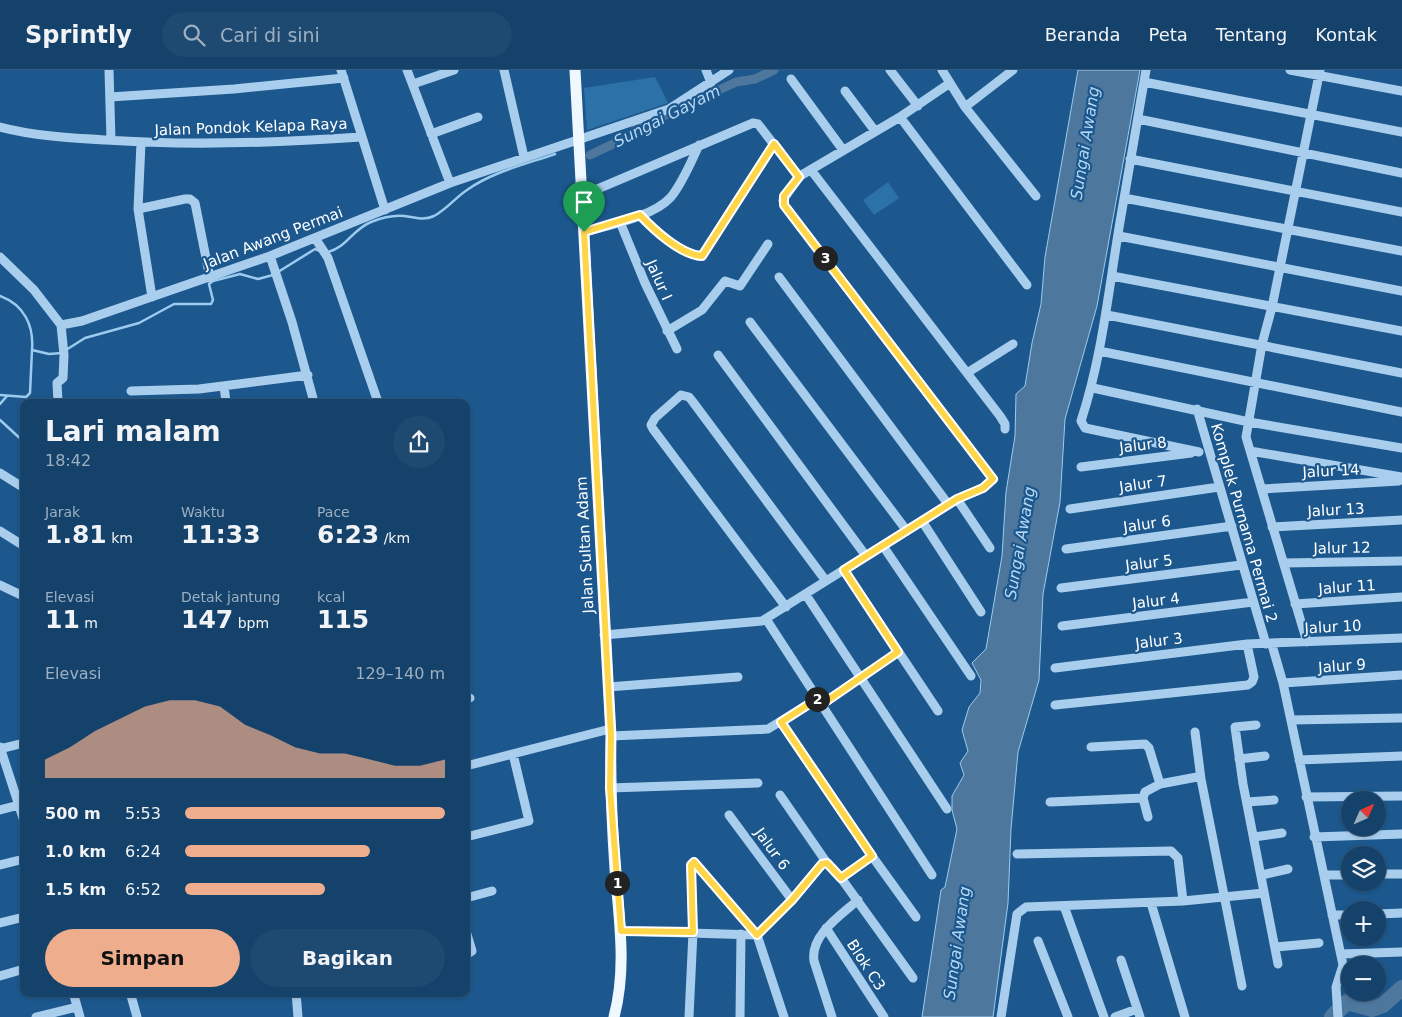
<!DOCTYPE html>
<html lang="id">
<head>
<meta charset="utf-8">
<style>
  :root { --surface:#15426a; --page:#1e4970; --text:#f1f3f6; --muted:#9db0c1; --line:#345b7e; --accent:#eead8d }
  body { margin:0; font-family:"DejaVu Sans",sans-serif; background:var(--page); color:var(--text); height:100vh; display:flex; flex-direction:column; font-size:19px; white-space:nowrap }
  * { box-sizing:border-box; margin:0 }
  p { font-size:16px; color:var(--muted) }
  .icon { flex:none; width:28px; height:28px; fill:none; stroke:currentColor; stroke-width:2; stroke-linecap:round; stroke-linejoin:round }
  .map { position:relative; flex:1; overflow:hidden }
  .details { position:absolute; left:20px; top:329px; width:450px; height:598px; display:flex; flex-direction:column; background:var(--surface); border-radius:10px; box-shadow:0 1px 4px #0004,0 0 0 1px var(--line) }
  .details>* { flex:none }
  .needle { width:32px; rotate:45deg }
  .buttons { position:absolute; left:1341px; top:721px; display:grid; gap:10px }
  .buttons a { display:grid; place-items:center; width:45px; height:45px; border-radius:50%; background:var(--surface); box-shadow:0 1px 4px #0004,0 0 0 1px var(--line); font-size:25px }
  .pin { position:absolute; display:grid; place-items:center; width:42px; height:42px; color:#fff; margin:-51px -21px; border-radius:50% 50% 50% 0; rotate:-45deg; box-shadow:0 0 5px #0007 }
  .pin .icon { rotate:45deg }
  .km { position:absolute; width:25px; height:25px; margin:-12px; border-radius:50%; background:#222; color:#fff; font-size:14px; line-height:25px; text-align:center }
  .round { display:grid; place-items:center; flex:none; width:52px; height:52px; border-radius:26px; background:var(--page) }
  .summary { display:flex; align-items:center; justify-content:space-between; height:85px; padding:0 25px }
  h1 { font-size:28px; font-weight:700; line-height:38px }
  .metrics { display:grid; grid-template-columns:repeat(3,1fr); gap:8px; height:85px; padding:5px 25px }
  .metrics div { display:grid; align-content:center }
  .metrics b { font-size:25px; font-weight:700 }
  .metrics small { font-size:14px; font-weight:400 }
  .metrics p { font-size:14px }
  .chart { height:140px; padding:10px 25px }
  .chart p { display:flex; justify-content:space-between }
  .chart svg { width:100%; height:90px; margin-top:5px; fill:var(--accent); opacity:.7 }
  .primary-button { display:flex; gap:10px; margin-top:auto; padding:10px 25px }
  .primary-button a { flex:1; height:58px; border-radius:30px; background:var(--accent); color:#111; font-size:20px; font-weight:700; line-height:58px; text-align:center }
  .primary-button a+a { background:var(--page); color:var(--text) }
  ul { padding:0 25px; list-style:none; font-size:16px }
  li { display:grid; grid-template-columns:80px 60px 1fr; align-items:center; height:38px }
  li i { height:12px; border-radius:6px; background:var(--accent) }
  header { display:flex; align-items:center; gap:30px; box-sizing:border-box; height:70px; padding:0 25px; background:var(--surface); border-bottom:1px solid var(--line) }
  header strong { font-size:24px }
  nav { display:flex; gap:28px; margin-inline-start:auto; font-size:18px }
  .search { width:350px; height:45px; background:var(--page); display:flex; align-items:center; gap:12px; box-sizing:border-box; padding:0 18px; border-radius:28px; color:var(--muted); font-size:19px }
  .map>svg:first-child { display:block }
  .green { fill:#2c71a8 }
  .water { fill:#4e779d; stroke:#9ccbef }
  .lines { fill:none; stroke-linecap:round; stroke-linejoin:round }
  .stream { stroke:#9ccbef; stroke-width:2.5 }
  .canal { stroke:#4e779d; stroke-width:9 }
  .river { stroke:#4e779d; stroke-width:16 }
  .minor { stroke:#a9ceed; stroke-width:9 }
  .major { stroke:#eff7ff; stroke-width:11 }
  .route-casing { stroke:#fff; stroke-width:10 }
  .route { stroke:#ffd54a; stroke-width:6 }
  .labels { text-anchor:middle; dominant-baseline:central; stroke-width:4.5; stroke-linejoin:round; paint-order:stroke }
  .street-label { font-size:15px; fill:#fff; stroke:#1c588d }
  .water-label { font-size:16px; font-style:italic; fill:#b5d8f4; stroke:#1c588d }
</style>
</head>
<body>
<header>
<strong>Sprintly</strong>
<div class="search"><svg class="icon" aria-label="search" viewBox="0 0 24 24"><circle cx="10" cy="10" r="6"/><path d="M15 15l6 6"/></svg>Cari di sini</div>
<nav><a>Beranda</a><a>Peta</a><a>Tentang</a><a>Kontak</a></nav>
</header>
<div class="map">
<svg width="1402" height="947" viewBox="0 0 1402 947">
  <rect width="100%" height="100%" fill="#1c588d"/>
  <path class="green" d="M655,7L668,33L587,60L584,18Z
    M888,112L899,128L874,145L863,130Z"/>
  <path class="water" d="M1078,0H1140L1097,236L1065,349L1060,432L1043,524L1039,610L1018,682L1011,759L1008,833L993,947H922L941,820L945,817L957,759L952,740V726L964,705L960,693L968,681L962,660L969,637L980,623L981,610L972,593L986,579L1002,486L1006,422L1015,366L1016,324L1025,316L1032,273L1041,234L1045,187Z"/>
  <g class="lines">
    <path class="stream" d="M328,182C347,177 353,159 371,152C381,148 392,145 404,146C415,147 423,151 434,146C447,139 455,128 467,120C492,102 526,94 555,84
      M278,202L315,179L320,181
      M0,226C24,235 34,255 32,280
      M66,280L85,268L139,253L174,234H211L213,230L209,214L213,211L240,204L258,209L273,205
      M0,325L26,327L30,323L32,280L49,284L62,283
      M0,334L7,326
      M0,350L24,372"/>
    <path class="canal" d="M590,85L632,65L636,59L736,12L755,9L774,0"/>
    <path class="river" d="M1332,947L1347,932L1372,939L1383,935L1402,918"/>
    <path class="minor" d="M109,0L111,70
      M341,0L385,140
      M407,0L450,113
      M504,0L524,87
      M706,0L711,13
      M890,0L918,36
      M942,0L965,37L1036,126
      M1146,0C1138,49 1129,97 1121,146C1109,215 1103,284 1081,351L1085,358L1199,382
      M1290,0L1402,21
      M791,9L843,80
      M1144,12L1402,62
      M413,14L454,0
      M845,21L875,61
      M110,27L234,19L344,8
      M965,37L1013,0
      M900,47L1027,215
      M1138,49L1402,103
      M0,57C34,66 71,68 106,70C191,76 276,73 361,67
      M431,64L478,47
      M141,73L138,139L152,227
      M1130,89L1402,142
      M811,100L1000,346L1005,354V359
      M581,126L753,53L758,54L799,107
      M1124,128L1402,181
      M138,139L185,129H190L195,133L210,208
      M640,145C654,160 681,184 702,186L774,74
      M620,152L645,213L677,279
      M584,162C609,155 653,147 671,127C683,112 691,92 699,75
      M1119,166L1402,221
      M315,168L328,188L378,332
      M270,186L292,252L314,332
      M0,187L34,220L61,255L82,251L270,186L450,113L669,39L729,0
      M1112,206L1402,261
      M779,207L948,434
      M1107,245L1402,303
      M750,252L907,461
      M667,261L702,240L725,211L740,216L768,174
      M1099,281L1402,342
      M718,285L866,486
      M967,303L1013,274
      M224,316L226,332
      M1093,318L1249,352L1402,378
      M131,321L199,319L308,305
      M58,332L57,313L63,308L64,285L61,255
      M1197,339L1266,574
      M1250,381L1402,407
      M1081,397L1191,383
      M0,403L24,418
      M1262,419L1399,411
      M957,429L990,478
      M1070,439L1219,417
      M922,451L981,542
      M1272,457L1402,450
      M0,461L24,476
      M883,476L971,606
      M1066,479L1232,456
      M1284,493L1402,491
      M844,500L938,641
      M0,515L21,525
      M1061,518L1241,495
      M806,525L947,739
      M1295,534L1402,527
      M786,537L653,359L651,355L655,348L681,325L689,327L693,332L826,511
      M766,549L932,805
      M1062,556L1253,532
      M604,565L762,551L957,429L983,418L993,409L784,135L783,130L800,106L900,47L950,13
      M1307,572L1246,367L1262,274L1272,237L1320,0
      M1272,575L1283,613L1343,895L1336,917L1338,947
      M1055,598L1247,574L1402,568
      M1283,613L1402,605
      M608,617L738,607
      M466,629L470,628
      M821,635L898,582
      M1055,635L1248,615L1252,612L1254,607L1247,574
      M1291,650L1402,648
      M781,652L872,786L916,847
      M1256,655L1235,657L1243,714L1278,894
      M1195,662L1201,709
      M611,666L768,659L817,629
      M0,677L24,751
      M1091,677L1145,674L1149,678L1160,714L1197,707L1201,709L1242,916
      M0,679L24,673
      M1239,689L1265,686
      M1299,690L1402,686
      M466,696L610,659
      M610,718L758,713
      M780,725L827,793
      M1306,727L1402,726
      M1143,728L1148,747
      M1050,732L1143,728L1145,722L1160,714
      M1247,732L1274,730
      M0,740L19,735
      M729,745L792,830
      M466,767L529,751L513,684
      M1254,767L1282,763
      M1314,767L1402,764
      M1017,784L1171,781L1178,788L1183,831L1264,823
      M0,795L24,789
      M1378,804H1402
      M1262,805L1288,799
      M1324,805H1350
      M841,808L913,908
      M466,828L492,821
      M1151,833L1185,947
      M1064,836L1104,947
      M1378,844L1402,843
      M1332,845H1350
      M0,853L24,847
      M826,858L884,947
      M466,861L472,881L466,885
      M621,861L757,865L792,830L822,794L827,793L841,808L872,786
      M1038,871L1068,947
      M1276,877L1319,873
      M1341,884L1402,882
      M1121,890L1140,947
      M0,906L24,899
      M73,922L80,947
      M130,922L137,947
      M296,922L298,947
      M36,947L77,937
      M689,947L693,862L691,795L694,792L757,865L784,947
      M740,947L741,864
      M832,947L814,891C810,865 841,845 858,830
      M1001,947L1017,844L1026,837L1183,831
      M1115,947L1137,939"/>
    <path class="major" d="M575,0L611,666C610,711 612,755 615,799C619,849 627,898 614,947"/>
  </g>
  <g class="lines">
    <g class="route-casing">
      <path id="route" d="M774,74L799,107L784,126V135L993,409L983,418L957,429L844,500L898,582L821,635L817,629L781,652L872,786L841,808L827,793L822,794L792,830L757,865L694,792L691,795L693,862L621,861L610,718L611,666L584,162L640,145C654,160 681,185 702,186Z"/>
    </g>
    <use href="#route" class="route"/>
  </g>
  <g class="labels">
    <g class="street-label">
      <text transform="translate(251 57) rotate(-2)">Jalan Pondok Kelapa Raya</text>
      <text transform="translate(273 168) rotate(-21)">Jalan Awang Permai</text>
      <text transform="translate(659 210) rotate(66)">Jalur I</text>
      <text transform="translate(1143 375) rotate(-7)">Jalur 8</text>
      <text transform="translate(1331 401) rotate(-3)">Jalur 14</text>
      <text transform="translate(1143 414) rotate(-8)">Jalur 7</text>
      <text transform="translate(1336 440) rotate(-3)">Jalur 13</text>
      <text transform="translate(1244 453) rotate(74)">Komplek Purnama Permai 2</text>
      <text transform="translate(1147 454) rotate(-8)">Jalur 6</text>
      <text transform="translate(585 475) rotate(-93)">Jalan Sultan Adam</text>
      <text transform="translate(1342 478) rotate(-1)">Jalur 12</text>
      <text transform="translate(1149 493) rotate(-7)">Jalur 5</text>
      <text transform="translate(1347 517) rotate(-4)">Jalur 11</text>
      <text transform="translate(1156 531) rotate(-7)">Jalur 4</text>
      <text transform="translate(1333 557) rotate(-3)">Jalur 10</text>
      <text transform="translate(1159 571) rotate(-7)">Jalur 3</text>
      <text transform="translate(1342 596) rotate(-4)">Jalur 9</text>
      <text transform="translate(772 779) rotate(54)">Jalur 6</text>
      <text transform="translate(866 895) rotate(57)">Blok C3</text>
    </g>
    <g class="water-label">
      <text transform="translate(667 46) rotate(-27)">Sungai Gayam</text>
      <text transform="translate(1085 73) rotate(-81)">Sungai Awang</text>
      <text transform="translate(1020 473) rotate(-80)">Sungai Awang</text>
      <text transform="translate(957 873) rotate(-82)">Sungai Awang</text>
    </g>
  </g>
</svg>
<div class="buttons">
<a><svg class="needle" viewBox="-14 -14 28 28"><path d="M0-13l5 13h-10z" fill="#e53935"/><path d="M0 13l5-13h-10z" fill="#9db0c1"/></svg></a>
<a><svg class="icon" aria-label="layers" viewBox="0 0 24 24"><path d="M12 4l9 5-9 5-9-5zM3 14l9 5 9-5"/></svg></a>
<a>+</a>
<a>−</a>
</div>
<div class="pin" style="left:584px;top:162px;background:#1e9e55"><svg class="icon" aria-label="arrive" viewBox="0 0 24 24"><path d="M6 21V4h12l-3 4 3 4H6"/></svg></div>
<b class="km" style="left:617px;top:813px">1</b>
<b class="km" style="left:817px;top:629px">2</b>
<b class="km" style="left:825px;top:188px">3</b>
<section class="details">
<div class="summary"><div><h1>Lari malam</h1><p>18:42</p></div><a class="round"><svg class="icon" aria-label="share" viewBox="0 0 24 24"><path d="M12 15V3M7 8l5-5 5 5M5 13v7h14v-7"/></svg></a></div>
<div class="metrics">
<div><p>Jarak</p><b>1.81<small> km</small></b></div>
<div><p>Waktu</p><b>11:33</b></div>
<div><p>Pace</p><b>6:23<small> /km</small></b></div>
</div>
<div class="metrics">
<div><p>Elevasi</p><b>11<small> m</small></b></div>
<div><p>Detak jantung</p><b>147<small> bpm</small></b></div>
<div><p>kcal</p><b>115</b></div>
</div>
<div class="chart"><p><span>Elevasi</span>129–140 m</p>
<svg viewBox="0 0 160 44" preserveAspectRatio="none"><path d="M0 44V35L10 29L20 21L30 15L40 9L50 6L60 6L70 9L80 18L90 23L100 29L110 32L120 32L130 35L140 38L150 38L160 35V44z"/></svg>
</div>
<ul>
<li><b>500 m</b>5:53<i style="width:100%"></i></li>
<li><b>1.0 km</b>6:24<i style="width:71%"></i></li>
<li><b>1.5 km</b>6:52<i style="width:54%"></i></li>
</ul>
<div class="primary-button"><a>Simpan</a><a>Bagikan</a></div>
</section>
</div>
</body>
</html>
